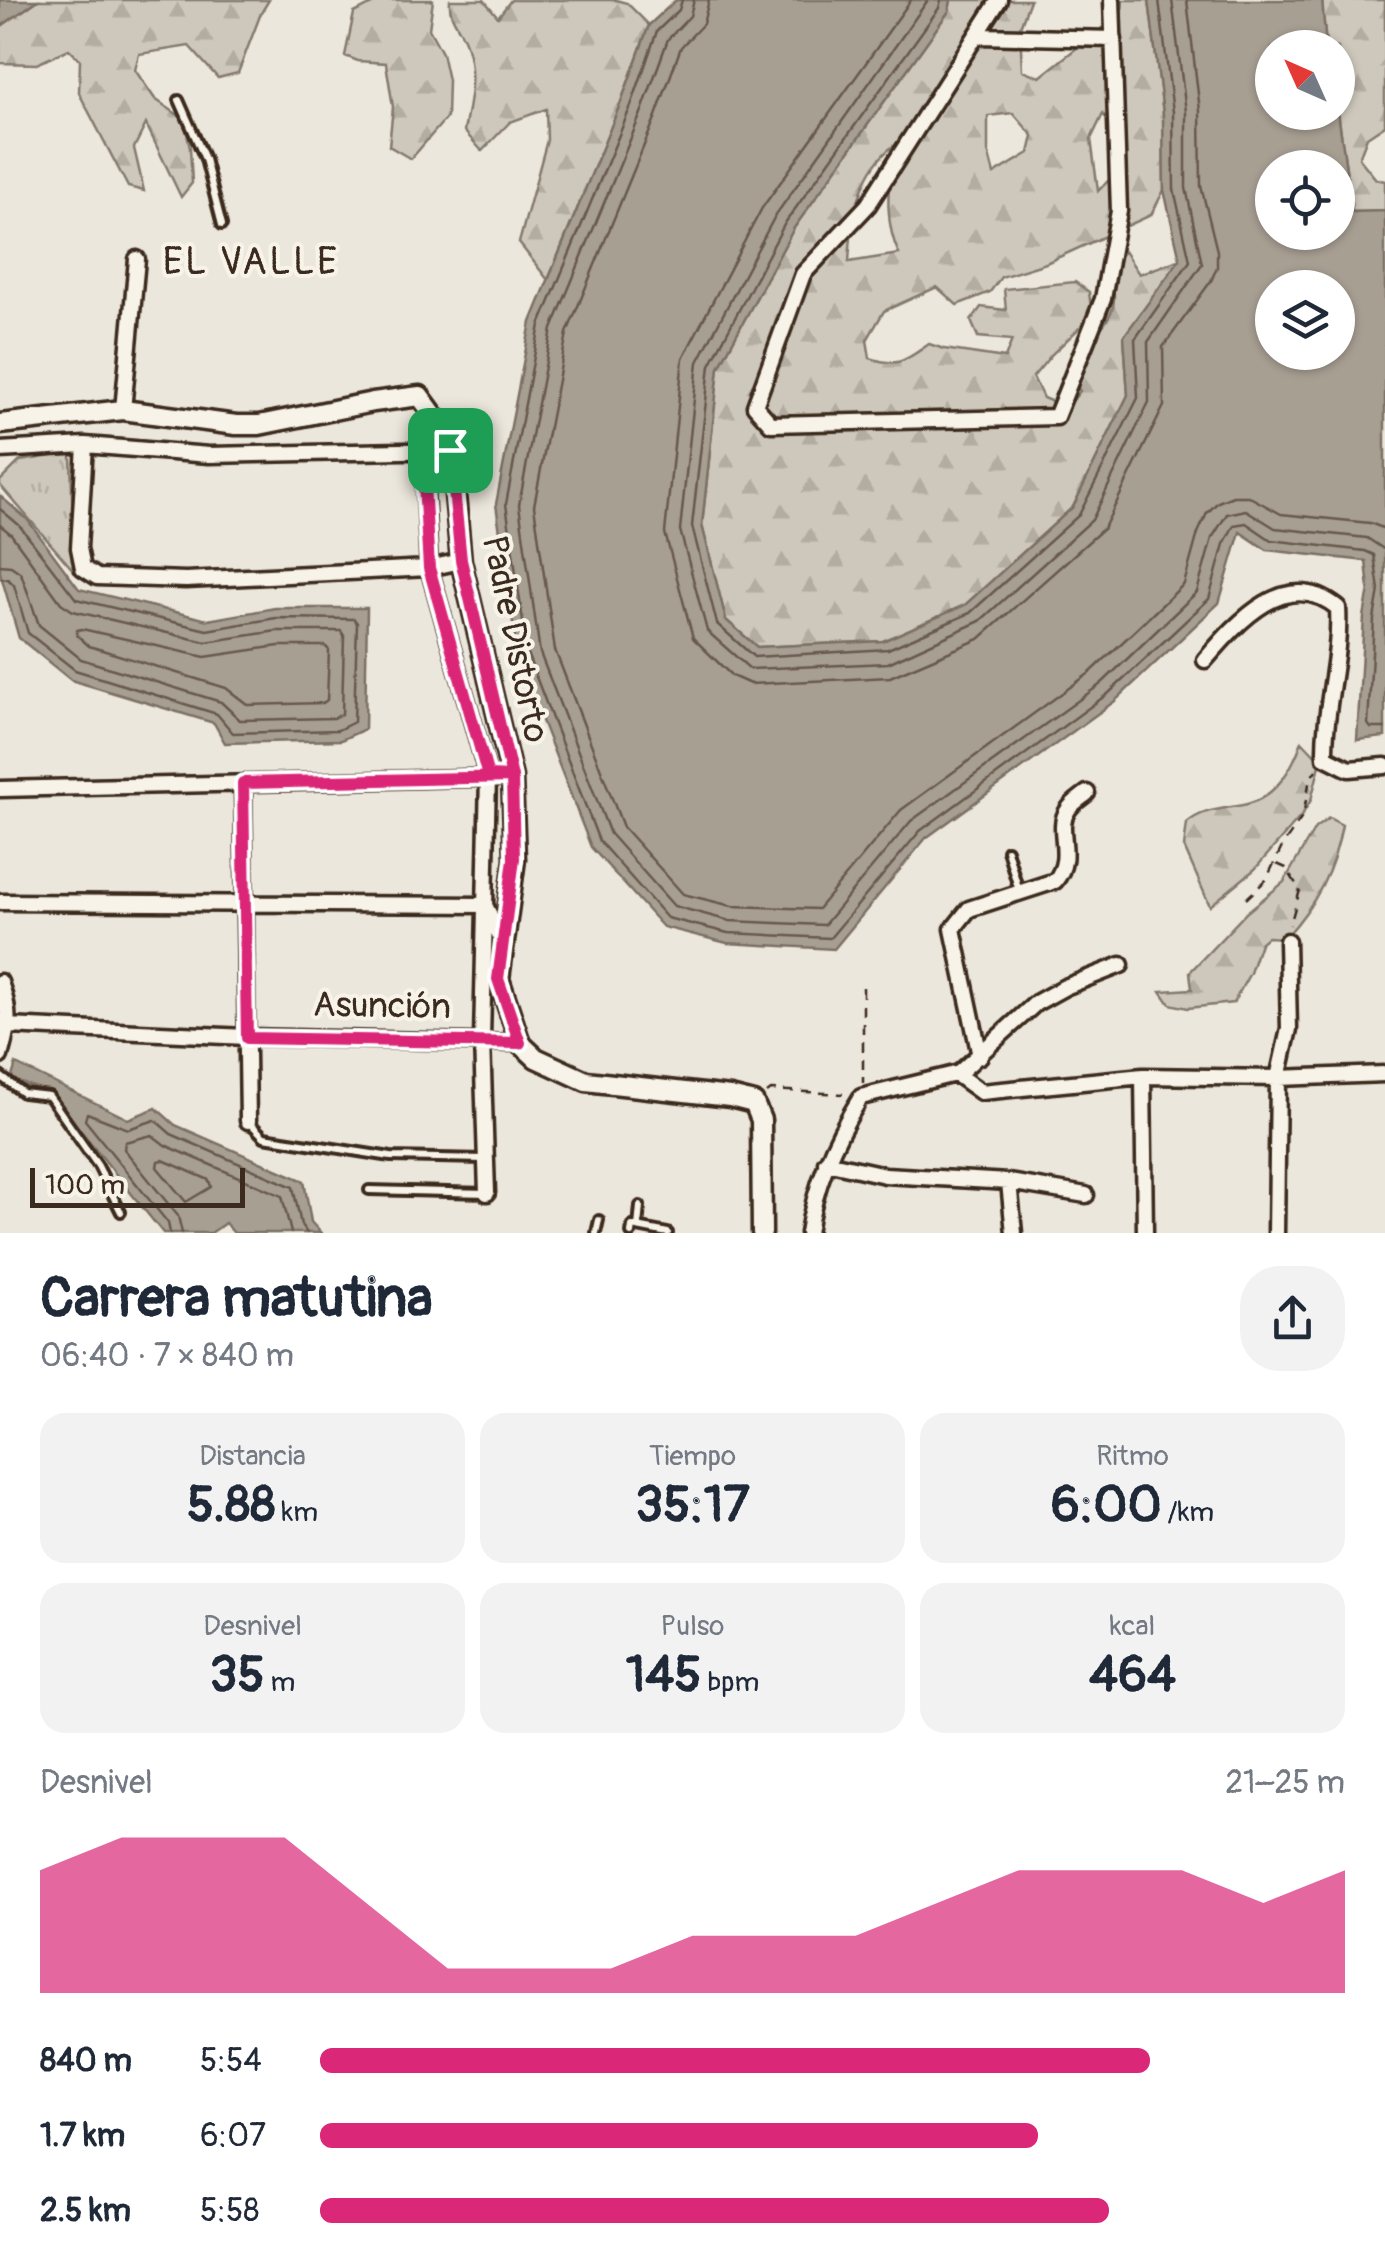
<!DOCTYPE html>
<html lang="es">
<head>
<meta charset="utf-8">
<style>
  :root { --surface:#fff; --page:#f2f2f3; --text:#1f2937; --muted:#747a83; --accent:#db2777 }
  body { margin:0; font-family:Pangolin,sans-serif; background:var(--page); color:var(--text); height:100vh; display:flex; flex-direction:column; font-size:38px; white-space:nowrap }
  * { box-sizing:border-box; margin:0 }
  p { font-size:32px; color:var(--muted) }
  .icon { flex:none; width:55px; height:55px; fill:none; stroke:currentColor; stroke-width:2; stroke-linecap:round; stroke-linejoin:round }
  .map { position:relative; height:1233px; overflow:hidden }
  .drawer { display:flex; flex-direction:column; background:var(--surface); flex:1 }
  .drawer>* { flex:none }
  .needle { width:65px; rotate:315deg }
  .buttons { position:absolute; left:1255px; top:30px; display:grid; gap:20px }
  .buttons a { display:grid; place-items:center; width:100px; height:100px; border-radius:50%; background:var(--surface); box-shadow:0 2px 8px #0004; font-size:50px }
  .scale { position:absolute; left:30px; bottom:25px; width:215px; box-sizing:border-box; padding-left:10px; border:5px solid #3b2a1e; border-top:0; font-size:28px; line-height:35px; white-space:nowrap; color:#3b2a1e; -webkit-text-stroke:8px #f7f3e8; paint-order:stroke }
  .pin { position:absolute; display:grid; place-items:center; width:85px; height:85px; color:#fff; margin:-42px; border-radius:20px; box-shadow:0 5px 15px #0006 }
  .round { display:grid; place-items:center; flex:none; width:105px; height:105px; border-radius:40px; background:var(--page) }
  .head { display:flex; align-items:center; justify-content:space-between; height:170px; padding:0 40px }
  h1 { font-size:55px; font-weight:800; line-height:75px }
  .figures { display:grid; grid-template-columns:repeat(3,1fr); gap:15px; height:170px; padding:10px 40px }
  .figures div { display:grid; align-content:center; border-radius:25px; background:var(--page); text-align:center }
  .figures b { font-size:50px; font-weight:800 }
  .figures small { font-size:28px; font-weight:400 }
  .figures p { font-size:28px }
  .chart { height:280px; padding:20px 40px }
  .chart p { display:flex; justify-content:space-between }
  .chart svg { width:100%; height:180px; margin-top:10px; fill:var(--accent); opacity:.7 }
  ul { padding:0 40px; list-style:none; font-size:32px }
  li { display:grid; grid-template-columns:160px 120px 1fr; align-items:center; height:75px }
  li i { height:25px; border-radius:12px; background:var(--accent) }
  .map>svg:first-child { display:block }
  .forest { fill:url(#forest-firs); stroke:#84796d; stroke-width:2.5; fill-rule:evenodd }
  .park { fill:url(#park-tufts); stroke:#84796d; stroke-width:2.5 }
  .water { fill:#a89f93; stroke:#7c7064; stroke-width:2.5; fill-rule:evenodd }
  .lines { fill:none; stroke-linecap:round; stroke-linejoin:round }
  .shore { stroke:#67594d; stroke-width:2.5 }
  .service-casing { stroke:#3b2a1e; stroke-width:14 }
  .minor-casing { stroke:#3b2a1e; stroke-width:21 }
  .tertiary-casing { stroke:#3b2a1e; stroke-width:25 }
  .path { stroke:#3b2a1e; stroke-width:2.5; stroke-dasharray:10 8; stroke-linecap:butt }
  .service { stroke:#f7f3e8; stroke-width:6 }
  .minor { stroke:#f7f3e8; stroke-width:14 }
  .tertiary { stroke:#f7f3e8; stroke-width:18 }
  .route-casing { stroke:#fff; stroke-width:20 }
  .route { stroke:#db2777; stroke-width:12 }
  .labels { text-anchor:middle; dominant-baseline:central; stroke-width:8; stroke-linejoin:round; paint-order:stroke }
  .street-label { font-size:35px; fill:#3b2a1e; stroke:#f7f3e8 }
  .neighbourhood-label { font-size:38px; letter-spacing:2.5px; fill:#3b2a1e; stroke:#f7f3e8 }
</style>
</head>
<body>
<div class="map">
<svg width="1385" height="1233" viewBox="0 0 1385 1233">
  <defs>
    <pattern id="forest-firs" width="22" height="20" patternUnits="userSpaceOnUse" patternTransform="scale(2.5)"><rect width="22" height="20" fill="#cec8bc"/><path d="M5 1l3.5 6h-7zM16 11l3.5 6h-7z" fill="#b2aca1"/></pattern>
    <pattern id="park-tufts" width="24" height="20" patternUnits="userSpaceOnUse" patternTransform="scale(2.5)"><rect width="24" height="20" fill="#cec8bc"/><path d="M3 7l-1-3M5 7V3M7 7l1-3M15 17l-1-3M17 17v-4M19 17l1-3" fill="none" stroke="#b2aca1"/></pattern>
  </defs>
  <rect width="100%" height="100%" fill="#ece7dc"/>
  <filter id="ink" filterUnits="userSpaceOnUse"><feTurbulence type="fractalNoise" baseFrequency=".01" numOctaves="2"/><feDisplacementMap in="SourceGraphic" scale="20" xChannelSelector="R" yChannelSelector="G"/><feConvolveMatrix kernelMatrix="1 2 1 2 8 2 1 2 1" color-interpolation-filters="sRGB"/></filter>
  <g filter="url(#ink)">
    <path class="forest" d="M38,0H269L261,13L238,73L218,78L189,46L139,54L135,70L155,99L184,119L190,148L192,183L181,197L146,124L134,148L144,191L128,187L79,93L80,60L69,49L37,64L0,63V27Z
      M380,0H433L429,29L442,53L448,80L447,117L411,159L389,146L393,107L386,63L358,61L345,56L354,13Z
      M450,0H484L498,17L511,0H616L627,3L649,25L621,102L548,280L519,243L547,140L546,109L510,122L482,151L464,131C470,100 476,74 466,44C461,27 448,19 450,0Z
      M951,0H1030L1020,27L1022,70L1040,77L1122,12L1123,0H1149L1163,113L1164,190L1151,215L1046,263L1001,277L990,292L957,305L937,287L884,311L867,340L870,358C899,368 906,360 929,344L944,349L1005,358L1012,340L978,337L971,321L981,307L1006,310L1004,289L1075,282L1089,292L1092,316L1052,354L1033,377L1043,398L1067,408L1080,391L1065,371C1077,345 1104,335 1113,307C1116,296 1112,279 1111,267L1124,251L1139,274L1181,259L1124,336L1128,395L1073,507L965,605L883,641L757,647L726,620L702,525L719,367L794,228L949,11ZM1013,113L1033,136L1029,153L994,174L988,151V116ZM1103,114L1119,134L1121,168L1098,191L1091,139ZM892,147C889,184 883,220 899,254L849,262C851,222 859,172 892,147Z
      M1322,0H1385V125L1367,137L1359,158L1376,179L1385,181V211L1352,212L1338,112V48L1326,47Z
      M1302,741L1321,761L1311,800L1302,815L1255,869L1210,906L1184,847L1187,823C1204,808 1226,809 1247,804C1276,797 1293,767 1302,741Z
      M1329,818L1342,825C1334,870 1316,904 1285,938L1267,937L1260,943L1250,973L1233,1003L1188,1008L1170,1004L1161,991L1192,989L1190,972L1247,912L1284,882L1315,828Z"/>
    <path class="park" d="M71,453L74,571L0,485V481L20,461Z"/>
    <path class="water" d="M0,0H38L0,27Z
      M676,0H951L949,11L794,228L719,367L702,525L726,620L757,647L883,641L965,605L1073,507L1128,395L1124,336L1180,259L1164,190L1163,113L1149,0H1322L1326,47L1272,48V112H1338L1352,212L1385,211V737L1357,740L1364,617L1369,589L1366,561L1267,550L1240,532L1219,603L1115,701L926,838L834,949L727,943L663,927L591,847L518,659L496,504L531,322L621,102L649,25ZM1272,168H1338V232H1272ZM1272,288H1338V352H1272Z
      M0,496L27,519L79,589L208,620L275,608H367L365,729L341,740L225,743L214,723L71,680L19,638L0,572Z
      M16,1064L128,1119L156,1108L175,1125L304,1181L311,1222L321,1233H234L225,1223L211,1233H163L50,1092L11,1080Z"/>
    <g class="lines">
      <path class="shore" d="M682,0L679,10L657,31L631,106L540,325L506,504L528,656L599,841L667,918L728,933L830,938L920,831L1109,693L1209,599L1224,544L1234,525L1246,523L1271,540L1365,551L1374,555L1379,590L1374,619L1368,724L1371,728H1385
        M694,0L690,16L668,39L642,111L552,329L519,505L540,653L610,834L674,906L730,921L824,925L911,821L1101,684L1197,592L1212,538L1227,514L1246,510L1275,528L1367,538L1385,550
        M709,0L703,24L681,47L656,116L567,333L534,506L555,650L623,827L683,894L732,906L818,909L901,810L1091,672L1184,584L1198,533L1207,513L1218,502L1233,496H1248L1281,514L1370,523L1385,529
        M911,0L762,208L683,358L665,533L693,638L732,676L750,684L890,677L979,639L1104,528L1164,406L1163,347L1211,281L1217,267V251L1201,186L1200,111L1187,0
        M928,0L775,216L698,362L680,530L707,631L750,669L888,663L980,621L1092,520L1149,402L1148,342L1202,264L1186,188V112L1172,0
        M941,0L939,8L785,223L710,365L692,526L717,624L754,657L888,649L970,613L1079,515L1138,398L1135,339L1190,261L1174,189L1173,112L1159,0
        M0,509L19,525L76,599L207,630L276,618L354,619L357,623L354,722L338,730L233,733L217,714L75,670L28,633L14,585L8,579L0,578
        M0,525L11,534L61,603L73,611L206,642L277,631H341L344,636L342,714L334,718L240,720L221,702L81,659L39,625L21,573L11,566L0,565
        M82,629L205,657L279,646H325L329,650L327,700L323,703L248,705L226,688L89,646L77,635V630Z
        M163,1160L209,1180L211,1187L186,1202L157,1167L158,1161Z
        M170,1233L168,1223L85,1120L87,1113L128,1129L155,1120L171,1134L293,1187L301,1225L307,1233
        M182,1233L178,1216L124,1149L125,1142L152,1135L165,1145L282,1196L291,1233"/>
      <g class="service-casing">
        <path id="service" d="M179,100L205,159L222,225
          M1007,850L1019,891
          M0,1076L23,1093L49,1096L98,1166L121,1212
          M250,1123L264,1137L391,1157L485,1159
          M369,1190L487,1193
          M638,1227L640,1206
          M596,1233L599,1220
          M631,1233L632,1226L668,1233"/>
      </g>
      <g class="minor-casing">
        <path id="minor" d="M999,0L868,205L803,274L755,406L771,424L1056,417L1103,299L1119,211L1112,0
          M978,36L1114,39
          M123,410L137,259
          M85,445L79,548L83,568L97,577L186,580L429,568L461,561
          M0,450L85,445L209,455L451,450
          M423,450L429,568L488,776L482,1040L487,1193
          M1205,660C1238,622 1286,566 1338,608C1341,658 1324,706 1325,757L1349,769L1385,766
          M243,783L248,1121
          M0,789L512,777
          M0,902L485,905L502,940
          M0,982C11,1013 9,1025 0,1056
          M8,1026L247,1037L520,1043
          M980,1056L953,929L969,909L1055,881C1076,856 1054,829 1068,810C1072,803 1081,798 1087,793
          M956,1074L981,1092L1143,1076L1278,1078L1385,1074
          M1143,1076L1145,1233
          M826,1162L885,1175L1009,1182L1086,1195
          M1009,1182L1014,1233
          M808,1233C815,1183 834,1140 861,1097L959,1073L1036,1003L1065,987L1121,965
          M1276,1233L1278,1078L1289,1029L1287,941"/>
      </g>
      <g class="tertiary-casing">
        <path id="tertiary" d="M0,424L123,410L236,425H259L373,402L420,396L441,425L451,450L461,561L512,777L515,859L499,979L520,1043L536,1058L586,1081L730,1097L754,1103L761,1120L762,1233"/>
      </g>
      <path class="path" d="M1277,864L1286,868L1300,890L1290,925
        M1246,899L1266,880L1284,843L1303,816L1310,779L1316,770
        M863,987V1083
        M767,1093L771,1090L843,1094"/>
      <use href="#service" class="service"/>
      <use href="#minor" class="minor"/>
      <use href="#tertiary" class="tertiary"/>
    </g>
  </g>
  <g class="lines" filter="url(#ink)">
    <g class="route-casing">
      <path id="route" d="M450,450L461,560L512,777L243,783L247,1038L520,1043L498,979L514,859L512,777L488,776L429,568L422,450H450"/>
    </g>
    <use href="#route" class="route"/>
  </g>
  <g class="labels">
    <g class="street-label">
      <text transform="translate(515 639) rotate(78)">Padre Distorto</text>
      <text transform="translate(382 1006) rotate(1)">Asunción</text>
    </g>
    <g class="neighbourhood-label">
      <text x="251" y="262">EL VALLE</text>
    </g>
  </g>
</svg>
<div class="buttons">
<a><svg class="needle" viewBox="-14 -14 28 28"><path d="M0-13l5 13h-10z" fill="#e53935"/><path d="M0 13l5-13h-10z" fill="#747a83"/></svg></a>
<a><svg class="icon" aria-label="locate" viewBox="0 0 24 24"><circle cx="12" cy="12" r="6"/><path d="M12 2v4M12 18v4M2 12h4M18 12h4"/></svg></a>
<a><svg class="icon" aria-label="layers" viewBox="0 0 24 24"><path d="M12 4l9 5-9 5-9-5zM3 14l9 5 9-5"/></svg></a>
</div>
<div class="scale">100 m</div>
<div class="pin" style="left:450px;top:450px;background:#1e9e55"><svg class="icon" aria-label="arrive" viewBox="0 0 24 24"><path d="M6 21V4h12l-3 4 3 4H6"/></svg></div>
</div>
<section class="drawer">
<div class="head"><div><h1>Carrera matutina</h1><p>06:40 · 7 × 840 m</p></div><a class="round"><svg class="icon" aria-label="share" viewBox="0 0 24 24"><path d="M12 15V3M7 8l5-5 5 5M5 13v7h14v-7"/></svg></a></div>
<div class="figures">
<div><p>Distancia</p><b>5.88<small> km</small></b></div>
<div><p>Tiempo</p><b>35:17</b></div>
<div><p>Ritmo</p><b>6:00<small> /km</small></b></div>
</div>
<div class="figures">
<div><p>Desnivel</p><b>35<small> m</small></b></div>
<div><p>Pulso</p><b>145<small> bpm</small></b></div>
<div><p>kcal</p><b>464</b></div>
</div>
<div class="chart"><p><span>Desnivel</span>21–25 m</p>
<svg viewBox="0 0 160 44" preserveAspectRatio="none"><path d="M0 44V14L10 6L20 6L30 6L40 22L50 38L60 38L70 38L80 30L90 30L100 30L110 22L120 14L130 14L140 14L150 22L160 14V44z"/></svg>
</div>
<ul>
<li><b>840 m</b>5:54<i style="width:81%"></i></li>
<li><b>1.7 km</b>6:07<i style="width:70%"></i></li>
<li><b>2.5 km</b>5:58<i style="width:77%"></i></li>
</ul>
</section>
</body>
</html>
